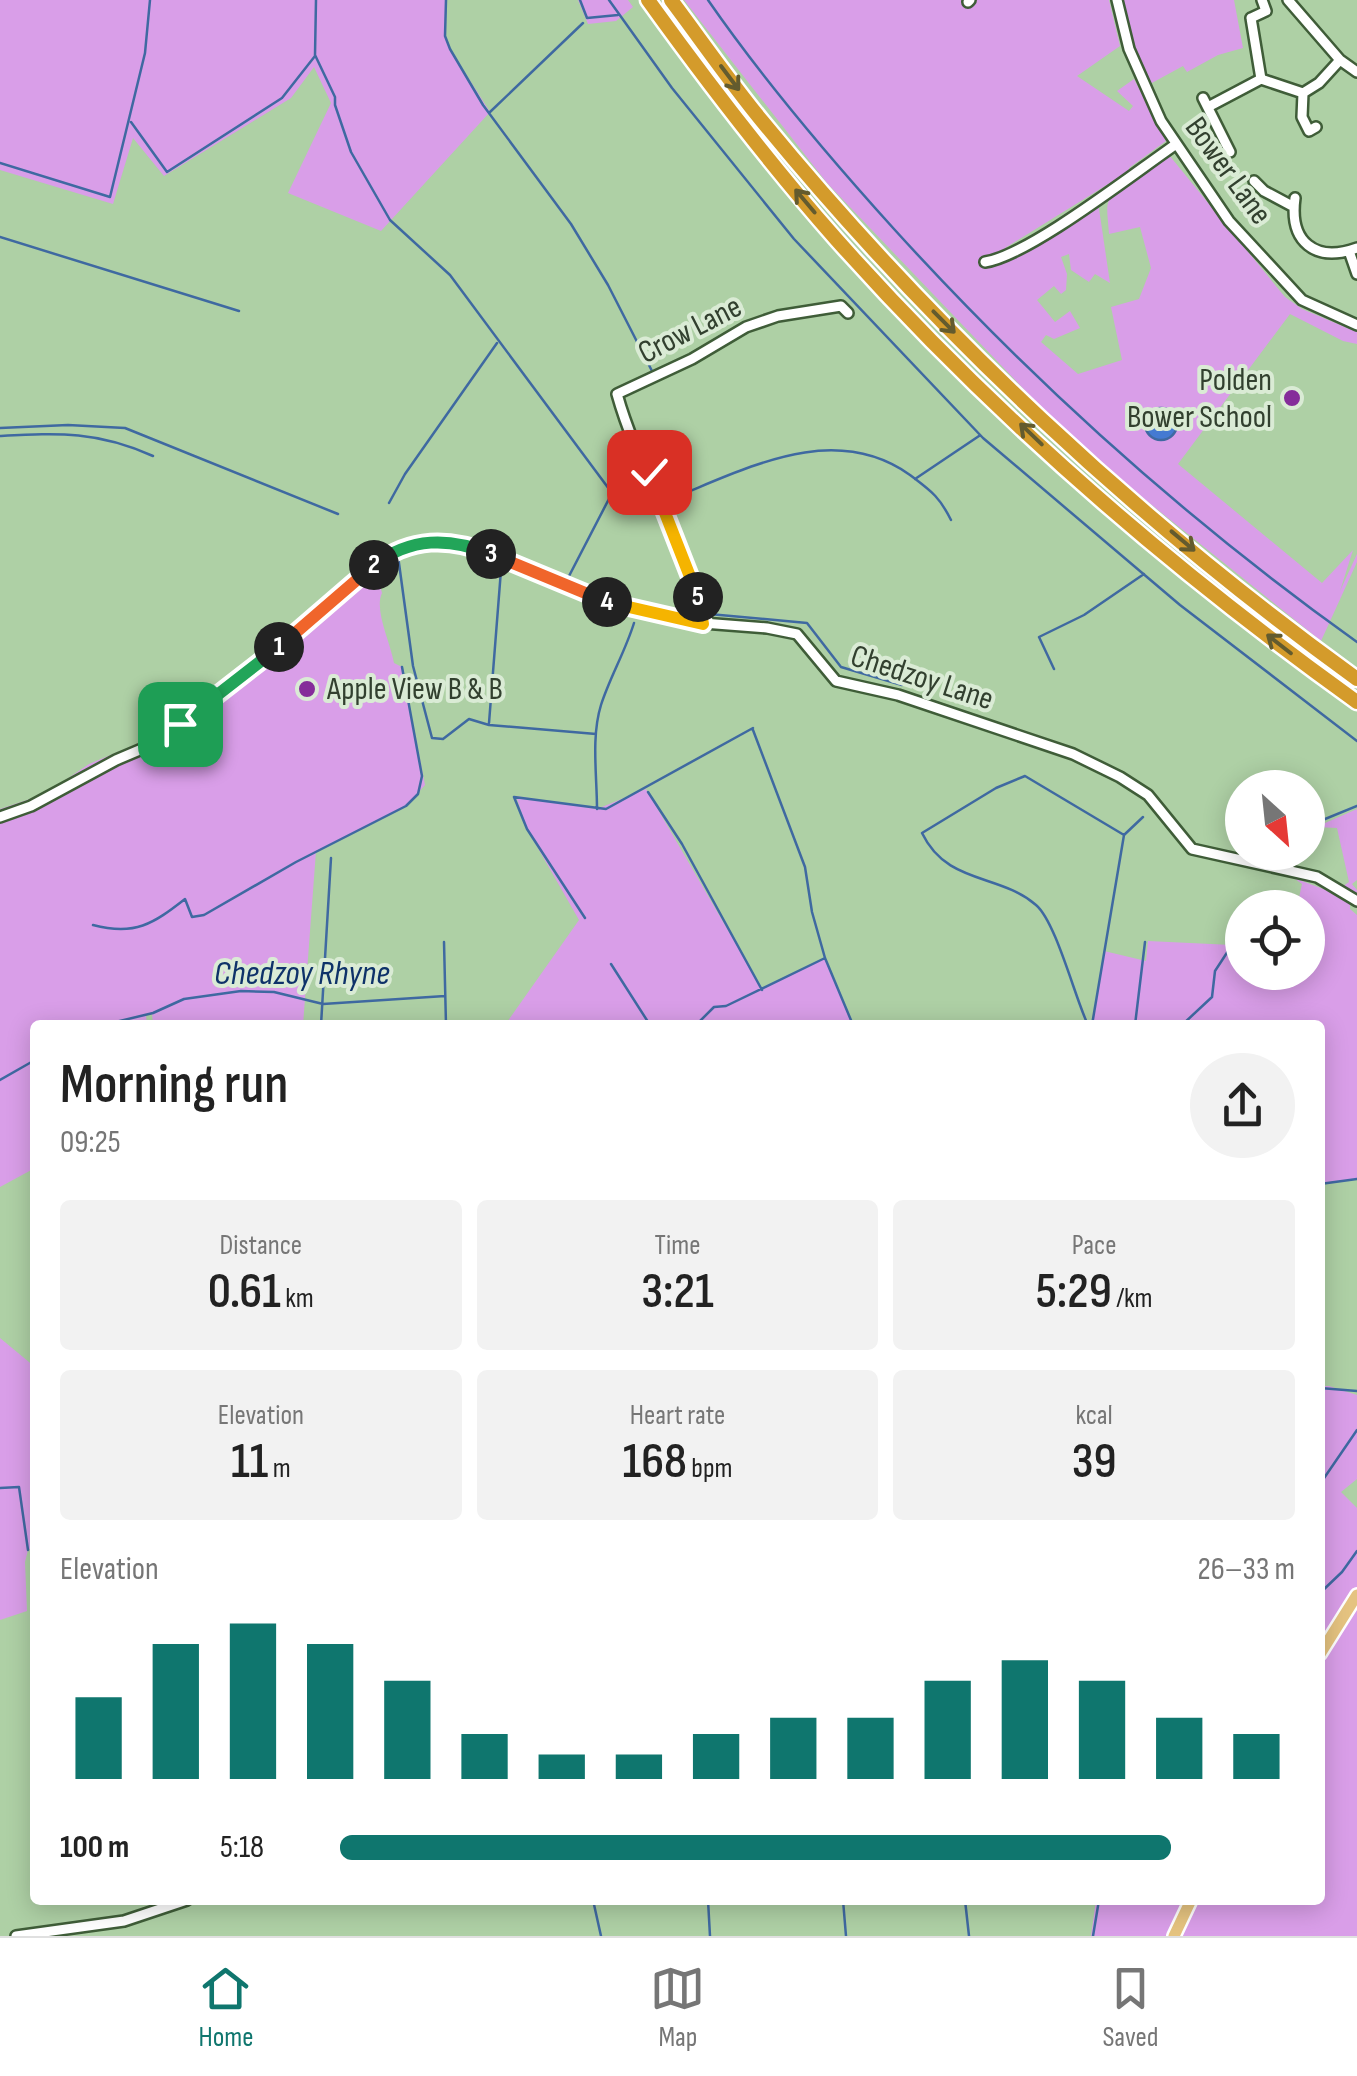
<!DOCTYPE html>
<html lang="en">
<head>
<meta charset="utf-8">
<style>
  :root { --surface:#fff; --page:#f2f2f2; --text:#222; --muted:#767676; --line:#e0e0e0; --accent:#0f766e }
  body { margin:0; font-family:"Sofia Sans Condensed",sans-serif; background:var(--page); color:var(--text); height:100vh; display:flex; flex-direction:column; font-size:38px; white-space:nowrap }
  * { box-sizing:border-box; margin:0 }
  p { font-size:32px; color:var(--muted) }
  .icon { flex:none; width:55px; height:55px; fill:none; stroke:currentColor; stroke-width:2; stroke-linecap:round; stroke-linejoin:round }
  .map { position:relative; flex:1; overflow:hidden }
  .side { position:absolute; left:30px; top:1020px; width:1295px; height:885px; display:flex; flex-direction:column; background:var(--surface); border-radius:10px; box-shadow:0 5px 25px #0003 }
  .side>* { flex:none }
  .needle { width:65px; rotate:153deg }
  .fabs { position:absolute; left:1225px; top:770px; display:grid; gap:20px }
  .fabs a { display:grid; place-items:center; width:100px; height:100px; border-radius:50%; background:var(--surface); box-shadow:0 5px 25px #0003; font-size:50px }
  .pin { position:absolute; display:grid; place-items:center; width:85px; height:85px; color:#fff; margin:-42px; border-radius:20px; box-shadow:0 5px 15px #0006 }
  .km { position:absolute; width:50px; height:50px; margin:-25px; border-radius:50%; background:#222; color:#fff; font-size:28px; line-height:50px; text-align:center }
  .round { display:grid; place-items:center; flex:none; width:105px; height:105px; border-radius:52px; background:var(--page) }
  .summary { display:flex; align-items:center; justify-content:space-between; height:170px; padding:0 30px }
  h1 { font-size:55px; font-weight:600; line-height:75px }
  .stats { display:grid; grid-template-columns:repeat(3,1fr); gap:15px; height:170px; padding:10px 30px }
  .stats div { display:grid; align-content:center; border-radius:10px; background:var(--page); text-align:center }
  .stats b { font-size:50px; font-weight:600 }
  .stats small { font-size:28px; font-weight:400 }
  .stats p { font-size:28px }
  .chart { height:280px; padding:20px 30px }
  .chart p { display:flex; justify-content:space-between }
  .chart svg { width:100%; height:180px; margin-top:10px; stroke:var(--accent); stroke-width:6 }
  ul { padding:0 30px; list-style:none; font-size:32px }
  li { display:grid; grid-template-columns:160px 120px 1fr; align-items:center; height:75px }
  li i { height:25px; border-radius:12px; background:var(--accent) }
  .menu { display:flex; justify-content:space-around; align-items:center; height:140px; border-top:2px solid var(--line); background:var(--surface); font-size:28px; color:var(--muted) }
  .menu a { display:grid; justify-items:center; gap:5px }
  .menu .selected { color:var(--accent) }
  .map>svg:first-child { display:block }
  .green { fill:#d99ee8; fill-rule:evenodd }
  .water { fill:#447ad2; stroke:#3f69a1; stroke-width:2.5 }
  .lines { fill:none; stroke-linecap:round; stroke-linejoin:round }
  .stream { stroke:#3f69a1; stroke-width:2.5 }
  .minor-casing { stroke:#3f5d38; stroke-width:14 }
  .major-casing { stroke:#fff; stroke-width:16 }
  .highway-casing { stroke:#fff; stroke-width:19 }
  .minor { stroke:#fff; stroke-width:9 }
  .major { stroke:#e5c380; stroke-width:11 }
  .highway { stroke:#d49b2b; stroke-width:14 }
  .oneway { stroke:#635b2e }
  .split-1-casing { stroke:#fff; stroke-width:20 }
  .split-2-casing { stroke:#fff; stroke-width:20 }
  .split-3-casing { stroke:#fff; stroke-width:20 }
  .split-4-casing { stroke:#fff; stroke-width:20 }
  .split-5-casing { stroke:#fff; stroke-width:20 }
  .split-6-casing { stroke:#fff; stroke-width:20 }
  .split-1 { stroke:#22a559; stroke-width:12 }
  .split-2 { stroke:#f0652b; stroke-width:12 }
  .split-3 { stroke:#22a559; stroke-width:12 }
  .split-4 { stroke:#f0652b; stroke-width:12 }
  .split-5 { stroke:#f5b400; stroke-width:12 }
  .split-6 { stroke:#f5b400; stroke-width:12 }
  .poi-dot { fill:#852d9a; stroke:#daebd5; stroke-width:4 }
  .labels { text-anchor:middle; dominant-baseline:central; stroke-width:8; stroke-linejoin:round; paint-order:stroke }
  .street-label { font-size:32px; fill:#32402f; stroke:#daebd5 }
  .poi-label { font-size:32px; fill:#32402f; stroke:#daebd5; text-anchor:end }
  .water-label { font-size:35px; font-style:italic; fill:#0e3269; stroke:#daebd5 }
</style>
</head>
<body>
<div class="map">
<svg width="1357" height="1936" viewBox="0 0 1357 1936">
  <rect width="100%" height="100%" fill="#aed0a5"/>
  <path class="green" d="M0,0H446L445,35L450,49L490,112L381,231L288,193L331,103L314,67L291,98L164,176L133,138L113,204L0,170Z
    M578,0H628L633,7L616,21L588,24Z
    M684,0H1109L1120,46L1077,76L1129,111L1133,106L1117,91L1134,79L1166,141L1129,168L1131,179L1169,155L1285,297L1302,309L1357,332V344L1343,341L1290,314L1178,464L1322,583L1353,550L1340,591L1357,554V562L1321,641L1112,473L1039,405L827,183ZM1126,173L1129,181C1102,199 1107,204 1109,234L1140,227L1151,268L1139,299L1111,307L1122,360L1078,374L1041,342L1046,335L1054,339L1080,328L1070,311L1055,322L1037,300L1054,286L1061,294L1066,290L1067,274L1061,257L1069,254L1071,270L1089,282L1095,274L1110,283L1098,202L1013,253L1005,248Z
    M1123,0H1234L1243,48L1218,55L1187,72L1183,66L1150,84L1131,39Z
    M373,564L382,593C374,610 390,641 394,663L402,667L425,785L406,806L316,851L303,1025H153L152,1013L146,1015L147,1025H35V1168L0,1187V809L45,794L89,764L144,741L282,636L360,568Z
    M646,789L762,989L825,958L853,1025H505L579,920L527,829L516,796L597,809Z
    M1357,809V880L1352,884L1357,890V908L1350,904V909L1357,915V1179L1320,1184V1025H1092L1104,951L1146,961L1148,941L1232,945L1242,941V972H1308V908L1297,907L1302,884L1294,878L1334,893L1349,882L1337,828L1316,827Z
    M0,1338L35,1367V1546L28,1550L25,1562L27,1611L0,1620Z
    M1320,1386H1329L1357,1395V1479L1341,1492L1357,1508V1936H1091L1096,1900H1320Z"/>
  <path class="water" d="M1145 424a16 16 0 1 1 32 0a16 16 0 1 1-32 0Z"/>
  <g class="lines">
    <path class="stream" d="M316,0L315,55L335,97V105L351,152L390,220L450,275L612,493L568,578
      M446,0L445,36L450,49L483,105L571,224L608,285L653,373
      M580,0L587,18L618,15
      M609,0L672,88L794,239L983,438L1180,605L1357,741
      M708,0C764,81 828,156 894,229C1033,382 1189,522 1357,642
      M490,112L583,23
      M131,122L167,172L282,98L315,56
      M0,163L110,197L145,53L150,0
      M0,237L239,311
      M0,428L68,425L125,428L338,514
      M0,436C60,433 97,431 153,456
      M915,479L979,436
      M673,498C748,468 834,421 910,475C931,491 939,496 951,520
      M389,503L405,474L497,343
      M398,556L413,666L432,738L443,739L469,719L489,725L596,734
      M709,614L807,623L841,667L902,685
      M1054,669L1039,637L1084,615L1144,574
      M489,723L501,570
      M753,730L805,867L812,912L825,958L853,1025
      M648,792L682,844L762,990
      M597,809C597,776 591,737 601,705C610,677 625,652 634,623
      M1308,826L1357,806
      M585,918L527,829L514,797L606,809L753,728
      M93,925C135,936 153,924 185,899L192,917L204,915L296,862L406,806L418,794L422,776L402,667
      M444,942L446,1025
      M611,964L650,1025
      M103,1025L153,1013L184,999L241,991L274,992L323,1004L445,996
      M321,1025L331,858
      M696,1025L714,1007L726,1006L825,958
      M1088,1025C1075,998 1056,922 1036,905C999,873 947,885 922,833L996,788L1025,776L1124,835
      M1092,1025L1124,835L1143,817
      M1135,1025L1145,942
      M1182,1025L1212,997L1215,971L1232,945L1242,941
      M0,1080L35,1060
      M1320,1184L1357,1179
      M1320,1388L1357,1391
      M1320,1484L1357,1430
      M0,1488L19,1487L28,1550
      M1320,1593L1342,1572L1357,1551
      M593,1900L601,1936
      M708,1900L710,1936
      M843,1900L846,1936
      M965,1900L969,1936
      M1093,1936L1099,1900"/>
    <g class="minor-casing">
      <path id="minor" d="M1117,0L1129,49L1161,121L1229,221L1302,300L1357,325
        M1288,0L1340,60L1357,72
        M968,2L970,0
        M1251,18L1266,11L1262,0
        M1261,79L1303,93L1319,83L1340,60
        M1303,93L1302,117L1309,131L1316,127
        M1203,98L1230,152
        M1208,107L1261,79L1251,18
        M1254,181L1264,191L1294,207
        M1295,198C1289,242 1315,263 1357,248
        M1349,251L1357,274
        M985,262C1028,256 1134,173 1175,145
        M703,623C687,542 639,473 617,394L692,359L746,327L778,316L841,306L848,313
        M0,817L31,806L116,760L149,746L279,647L389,554L414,543L441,541L483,551L615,606L703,623L767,628L797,634L836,681L898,695L1073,754L1120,777L1148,795L1192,849L1317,877L1357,901
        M16,1936L124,1921L187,1900"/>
    </g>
    <g class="major-casing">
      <path id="major" d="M1320,1654L1357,1595
        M1174,1936L1191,1900"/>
    </g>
    <g class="highway-casing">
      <path id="highway" d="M648,0C707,82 769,163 836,239C989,411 1170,568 1357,702
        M671,0C701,40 730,82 762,121C934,331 1137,520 1357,679"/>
    </g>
    <use href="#minor" class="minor"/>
    <use href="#major" class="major"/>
    <use href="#highway" class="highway"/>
  </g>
  <defs><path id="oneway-shaft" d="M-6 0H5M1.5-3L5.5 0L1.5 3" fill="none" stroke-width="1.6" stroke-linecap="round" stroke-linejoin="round" transform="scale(2.5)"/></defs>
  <g class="oneway">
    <use href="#oneway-shaft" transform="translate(730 78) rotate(53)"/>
    <use href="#oneway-shaft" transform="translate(805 201) rotate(-130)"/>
    <use href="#oneway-shaft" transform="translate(944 322) rotate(45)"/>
    <use href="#oneway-shaft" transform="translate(1031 434) rotate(-136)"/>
    <use href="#oneway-shaft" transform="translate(1183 541) rotate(40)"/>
    <use href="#oneway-shaft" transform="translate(1279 644) rotate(-142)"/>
  </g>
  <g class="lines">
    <g class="split-1-casing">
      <path id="split-1" d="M180,724L279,647"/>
    </g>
    <g class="split-2-casing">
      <path id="split-2" d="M279,647L374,565"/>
    </g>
    <g class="split-3-casing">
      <path id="split-3" d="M374,565C411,537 449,537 491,554"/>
    </g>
    <g class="split-4-casing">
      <path id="split-4" d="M491,554L607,602"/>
    </g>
    <g class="split-5-casing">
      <path id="split-5" d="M607,602L703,624L698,597"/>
    </g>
    <g class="split-6-casing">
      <path id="split-6" d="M649,472L698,597"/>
    </g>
    <use href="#split-1" class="split-1"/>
    <use href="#split-2" class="split-2"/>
    <use href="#split-3" class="split-3"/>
    <use href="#split-4" class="split-4"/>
    <use href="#split-5" class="split-5"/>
    <use href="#split-6" class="split-6"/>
  </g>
  <g class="poi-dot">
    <circle cx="1292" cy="398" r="10"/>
    <circle cx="307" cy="689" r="10"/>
  </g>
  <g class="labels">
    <g class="street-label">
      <text transform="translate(1228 171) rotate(54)">Bower Lane</text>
      <text transform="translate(690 330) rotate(-27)">Crow Lane</text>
      <text transform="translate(922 678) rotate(18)">Chedzoy Lane</text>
    </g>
    <g class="poi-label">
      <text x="1272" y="380">Polden<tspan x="1272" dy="37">Bower School</tspan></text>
      <text x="327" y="689" text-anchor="start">Apple View B &amp; B</text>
    </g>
    <g class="water-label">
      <text x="302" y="973">Chedzoy Rhyne</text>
    </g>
  </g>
</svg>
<div class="fabs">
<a><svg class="needle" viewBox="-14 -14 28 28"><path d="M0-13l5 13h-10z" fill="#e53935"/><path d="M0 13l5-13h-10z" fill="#767676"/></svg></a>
<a><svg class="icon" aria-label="locate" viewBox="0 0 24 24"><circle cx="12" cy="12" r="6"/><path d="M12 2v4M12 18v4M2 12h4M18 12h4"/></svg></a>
</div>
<div class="pin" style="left:180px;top:724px;background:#1e9e55"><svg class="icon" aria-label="arrive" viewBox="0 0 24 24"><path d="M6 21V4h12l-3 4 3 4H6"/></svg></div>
<div class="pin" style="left:649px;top:472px;background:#d93025"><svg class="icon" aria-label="check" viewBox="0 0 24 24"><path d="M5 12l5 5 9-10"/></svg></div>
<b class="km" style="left:279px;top:647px">1</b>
<b class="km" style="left:374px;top:565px">2</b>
<b class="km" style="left:491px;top:554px">3</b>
<b class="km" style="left:607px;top:602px">4</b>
<b class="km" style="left:698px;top:597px">5</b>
<section class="side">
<div class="summary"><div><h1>Morning run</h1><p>09:25</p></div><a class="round"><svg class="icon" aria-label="share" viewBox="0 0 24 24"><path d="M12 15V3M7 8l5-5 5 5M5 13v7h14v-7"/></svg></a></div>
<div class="stats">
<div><p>Distance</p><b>0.61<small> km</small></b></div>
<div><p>Time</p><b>3:21</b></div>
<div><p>Pace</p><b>5:29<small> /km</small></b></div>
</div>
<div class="stats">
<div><p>Elevation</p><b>11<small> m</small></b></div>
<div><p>Heart rate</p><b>168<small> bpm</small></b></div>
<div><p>kcal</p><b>39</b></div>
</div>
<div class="chart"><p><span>Elevation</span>26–33 m</p>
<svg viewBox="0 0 160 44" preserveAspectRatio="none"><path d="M5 44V24M15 44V11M25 44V6M35 44V11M45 44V20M55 44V33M65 44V38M75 44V38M85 44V33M95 44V29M105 44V29M115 44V20M125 44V15M135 44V20M145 44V29M155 44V33"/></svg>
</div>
<ul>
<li><b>100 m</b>5:18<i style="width:87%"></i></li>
</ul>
</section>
</div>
<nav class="menu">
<a class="selected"><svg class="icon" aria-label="home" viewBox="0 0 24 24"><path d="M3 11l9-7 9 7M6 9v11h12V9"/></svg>Home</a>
<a><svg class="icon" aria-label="map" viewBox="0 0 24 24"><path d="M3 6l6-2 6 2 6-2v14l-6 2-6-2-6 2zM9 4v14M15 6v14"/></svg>Map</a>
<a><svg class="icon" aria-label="saved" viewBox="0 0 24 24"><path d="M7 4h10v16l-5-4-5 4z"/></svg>Saved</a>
</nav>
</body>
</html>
